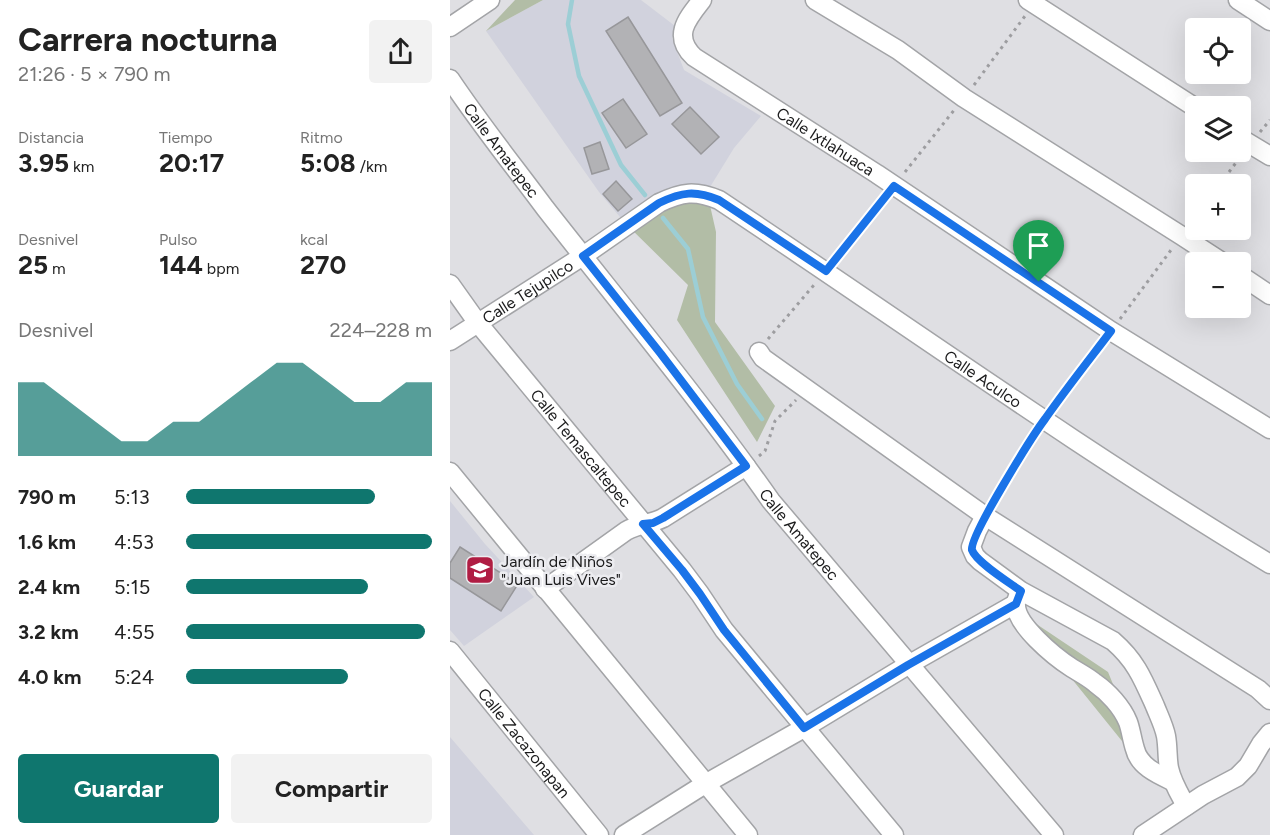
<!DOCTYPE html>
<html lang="es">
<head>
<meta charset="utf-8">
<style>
  :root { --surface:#fff; --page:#f2f2f2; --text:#222; --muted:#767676; --accent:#0f766e }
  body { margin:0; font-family:Figtree,sans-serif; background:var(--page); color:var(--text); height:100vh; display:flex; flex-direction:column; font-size:22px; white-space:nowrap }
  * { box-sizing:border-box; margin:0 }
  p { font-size:20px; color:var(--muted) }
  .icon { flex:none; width:33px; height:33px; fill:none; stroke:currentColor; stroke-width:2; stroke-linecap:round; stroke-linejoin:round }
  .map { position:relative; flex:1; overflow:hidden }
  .drawer { display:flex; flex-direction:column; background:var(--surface); width:450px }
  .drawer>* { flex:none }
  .fabs { position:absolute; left:735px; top:18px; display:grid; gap:12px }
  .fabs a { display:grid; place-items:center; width:66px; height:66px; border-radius:6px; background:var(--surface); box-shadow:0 6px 24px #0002; font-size:30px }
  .pin { position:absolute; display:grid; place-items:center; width:51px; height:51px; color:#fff; margin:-62px -26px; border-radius:50% 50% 50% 0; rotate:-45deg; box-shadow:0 0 6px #0007 }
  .pin .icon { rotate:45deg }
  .round { display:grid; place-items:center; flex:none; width:63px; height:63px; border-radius:6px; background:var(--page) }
  .summary { display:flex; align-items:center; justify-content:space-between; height:102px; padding:0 18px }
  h1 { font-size:33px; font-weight:700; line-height:45px }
  .metrics { display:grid; grid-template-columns:repeat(3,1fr); gap:9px; height:102px; padding:6px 18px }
  .metrics div { display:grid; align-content:center }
  .metrics b { font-size:26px; font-weight:700 }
  .metrics small { font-size:16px; font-weight:400 }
  .metrics p { font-size:16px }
  .chart { height:168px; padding:12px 18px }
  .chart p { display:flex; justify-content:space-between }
  .chart svg { width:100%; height:108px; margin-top:6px; fill:var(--accent); opacity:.7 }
  .primary-button { display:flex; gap:12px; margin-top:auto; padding:12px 18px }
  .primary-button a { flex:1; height:69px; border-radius:6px; background:var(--accent); color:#fff; font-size:24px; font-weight:700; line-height:69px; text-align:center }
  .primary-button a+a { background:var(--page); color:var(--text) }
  ul { padding:0 18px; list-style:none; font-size:20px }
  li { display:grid; grid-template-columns:96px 72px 1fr; align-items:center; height:45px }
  li i { height:15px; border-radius:8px; background:var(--accent) }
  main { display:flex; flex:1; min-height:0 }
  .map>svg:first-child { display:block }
  .built { fill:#d1d2dd }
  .grass { fill:#b2bda6 }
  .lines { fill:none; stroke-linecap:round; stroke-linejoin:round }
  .stream { stroke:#9cced5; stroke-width:4.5 }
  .building { fill:#b2b2b5; stroke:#97979a; stroke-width:1.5 }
  .minor-casing { stroke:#a3a4a7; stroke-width:21 }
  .path { stroke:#9d9da0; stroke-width:3; stroke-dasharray:3 4.5; stroke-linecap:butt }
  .minor { stroke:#fff; stroke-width:18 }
  .route-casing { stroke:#fff; stroke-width:12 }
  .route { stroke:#1a73e8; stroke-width:8 }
  .labels { text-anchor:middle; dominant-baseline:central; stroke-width:5; stroke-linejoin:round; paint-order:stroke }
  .street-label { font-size:16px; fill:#1a1a1b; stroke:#ececf0 }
  .poi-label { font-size:16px; fill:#1a1a1b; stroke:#ececf0; text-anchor:start }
</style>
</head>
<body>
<main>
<section class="drawer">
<div class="summary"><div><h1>Carrera nocturna</h1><p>21:26 · 5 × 790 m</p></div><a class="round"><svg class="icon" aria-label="share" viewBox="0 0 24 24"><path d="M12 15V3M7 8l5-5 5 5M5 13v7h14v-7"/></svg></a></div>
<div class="metrics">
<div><p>Distancia</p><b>3.95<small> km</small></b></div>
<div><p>Tiempo</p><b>20:17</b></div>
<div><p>Ritmo</p><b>5:08<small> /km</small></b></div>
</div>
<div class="metrics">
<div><p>Desnivel</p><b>25<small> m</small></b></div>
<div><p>Pulso</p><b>144<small> bpm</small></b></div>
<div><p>kcal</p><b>270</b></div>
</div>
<div class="chart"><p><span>Desnivel</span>224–228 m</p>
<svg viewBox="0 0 160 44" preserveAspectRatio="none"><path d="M0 44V14L10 14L20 22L30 30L40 38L50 38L60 30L70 30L80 22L90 14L100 6L110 6L120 14L130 22L140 22L150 14L160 14V44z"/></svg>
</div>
<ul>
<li><b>790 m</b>5:13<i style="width:77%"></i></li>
<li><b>1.6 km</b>4:53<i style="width:100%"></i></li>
<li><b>2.4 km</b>5:15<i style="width:74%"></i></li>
<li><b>3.2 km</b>4:55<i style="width:97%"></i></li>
<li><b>4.0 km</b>5:24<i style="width:66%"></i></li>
</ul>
<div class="primary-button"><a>Guardar</a><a>Compartir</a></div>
</section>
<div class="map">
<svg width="820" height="835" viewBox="0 0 820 835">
  <rect width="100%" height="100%" fill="#dfdfe3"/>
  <path class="built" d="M93,0H191L229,29L222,38L234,70L311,116L284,148L257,192L175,223L149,192L36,31Z
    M0,501L35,544L84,597L14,646L0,630Z
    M0,737L84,835H0Z"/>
  <path class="grass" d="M65,0H93L36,31Z
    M257,192L266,232L265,322L325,406L307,442L227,320L238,285L175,223Z
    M567,611L658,672L701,777Z"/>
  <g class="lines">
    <path class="stream" d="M122,0L118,24L129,76L171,165L195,195
      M213,218L238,249L253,317L287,384L312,419"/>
  </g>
  <path class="building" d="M178,17L232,103L210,116L156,31Z
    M173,99L197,134L176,148L152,113Z
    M240,107L269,137L251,154L222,124Z
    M150,142L159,169L142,174L134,148Z
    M166,181L182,199L168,211L153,194Z
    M10,547L68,584L51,611L0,578V563Z"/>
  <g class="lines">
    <g class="minor-casing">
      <g id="minor">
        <path id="s1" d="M252,0C237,19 222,36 244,57L427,174L661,331L820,429"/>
        <path d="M365,0L448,50L514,98L732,236L772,262"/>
        <path d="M578,0L746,108"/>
        <path d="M788,0L820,21"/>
        <path d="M0,27L40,0"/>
        <path id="s2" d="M0,79C30,124 63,165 95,208C171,305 250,400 321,501L604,835"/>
        <path d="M790,138L820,156"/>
        <path d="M790,275L820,295"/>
        <path id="s3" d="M0,284L27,322L232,570L250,594L274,630L444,835"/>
        <path id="s4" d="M0,341L133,256L209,203C232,192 245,190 269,200C452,322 631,450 820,564"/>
        <path d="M309,352L313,358L535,516L808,689L820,700"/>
        <path d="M0,472L298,835"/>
        <path d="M535,516L527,531L521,547L525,556L530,561L571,591L663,641C686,661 693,679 705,706C709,716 714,726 716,736C718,747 717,758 719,768C722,782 729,793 736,806"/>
        <path d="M95,589L176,531C188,524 201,524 213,518L296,466"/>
        <path d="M569,594C568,597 566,600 566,603C564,624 605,657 622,668C630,673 638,677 645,683C658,692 672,707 678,722C681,730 682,740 685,749C689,766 707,774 722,781"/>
        <path id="s5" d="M0,651L149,835"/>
        <path d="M174,835L255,784L354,728L458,665L565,604"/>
        <path d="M693,835L753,795L787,777L798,766L811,744L820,733"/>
      </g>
    </g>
    <path class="path" d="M524,85L575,16
      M810,132L820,120
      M455,172L505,109
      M770,184L791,156
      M386,259L434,199
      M670,319L721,250
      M318,339L364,285
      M603,408L651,343
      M309,456L315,451L325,421L346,400
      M544,502L586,433"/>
    <use href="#minor" class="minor"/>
  </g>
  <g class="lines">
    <g class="route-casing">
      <path id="route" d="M444,186L661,331C639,360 616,389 595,419C583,435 519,537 522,550C526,562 560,583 571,591L566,604L458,665L354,728L274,630L250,594L232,570L193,524L203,523L213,518L296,466L211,354L133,256L209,203C232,192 245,190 269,200L376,271Z"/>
    </g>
    <use href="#route" class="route"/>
  </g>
  <defs>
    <g id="school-square" transform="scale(1.5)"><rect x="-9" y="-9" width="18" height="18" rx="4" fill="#b01d43" stroke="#ececf0"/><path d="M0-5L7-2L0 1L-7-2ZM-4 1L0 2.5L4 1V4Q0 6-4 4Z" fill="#fff"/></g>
  </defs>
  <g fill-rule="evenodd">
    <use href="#school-square" x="30" y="570"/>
  </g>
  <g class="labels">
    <g class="street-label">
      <text stroke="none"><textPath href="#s1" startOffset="222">Calle Ixtlahuaca</textPath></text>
      <text stroke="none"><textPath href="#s2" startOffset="88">Calle Amatepec</textPath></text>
      <text stroke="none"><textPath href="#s4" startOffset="92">Calle Tejupilco</textPath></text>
      <text stroke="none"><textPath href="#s4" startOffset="632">Calle Aculco</textPath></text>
      <text stroke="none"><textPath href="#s3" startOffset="210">Calle Temascaltepec</textPath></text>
      <text stroke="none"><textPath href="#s2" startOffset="574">Calle Amatepec</textPath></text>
      <text stroke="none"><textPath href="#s5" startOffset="118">Calle Zacazonapan</textPath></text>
    </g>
    <g class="poi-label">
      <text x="51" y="561">Jardín de Niños<tspan x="51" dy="18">"Juan Luis Vives"</tspan></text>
    </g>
  </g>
</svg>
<div class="fabs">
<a><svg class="icon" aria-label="locate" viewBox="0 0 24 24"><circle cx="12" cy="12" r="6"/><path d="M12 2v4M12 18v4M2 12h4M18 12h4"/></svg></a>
<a><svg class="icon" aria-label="layers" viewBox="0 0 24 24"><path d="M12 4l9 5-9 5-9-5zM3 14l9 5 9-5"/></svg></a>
<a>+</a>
<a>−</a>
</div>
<div class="pin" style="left:589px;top:282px;background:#1e9e55"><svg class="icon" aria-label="arrive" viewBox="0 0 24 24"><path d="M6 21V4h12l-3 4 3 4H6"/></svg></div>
</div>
</main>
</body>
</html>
